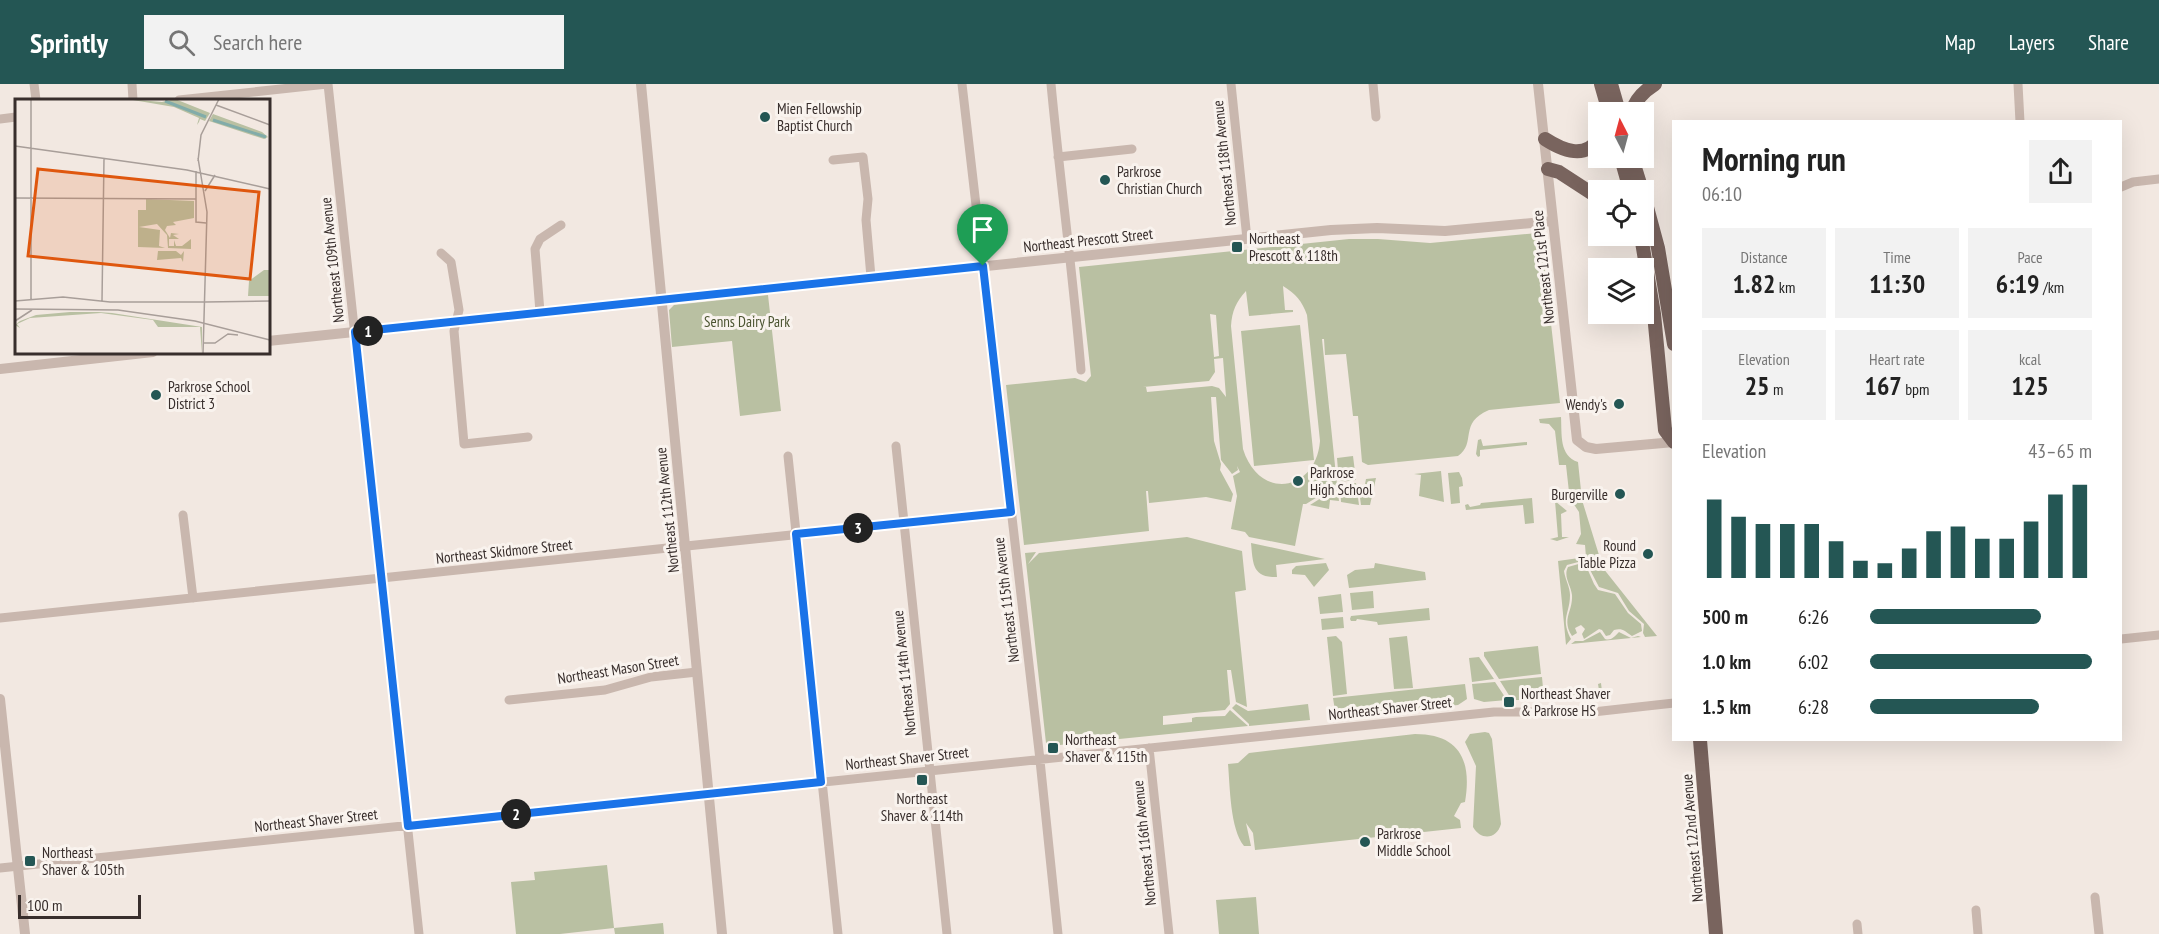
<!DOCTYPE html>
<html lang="en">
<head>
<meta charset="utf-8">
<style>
  :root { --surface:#fff; --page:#f2f2f2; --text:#222; --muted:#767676; --accent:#245654 }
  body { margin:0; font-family:"PT Sans Narrow",sans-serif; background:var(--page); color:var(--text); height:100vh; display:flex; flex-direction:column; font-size:22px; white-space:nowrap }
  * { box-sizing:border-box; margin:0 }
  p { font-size:20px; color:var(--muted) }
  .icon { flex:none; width:33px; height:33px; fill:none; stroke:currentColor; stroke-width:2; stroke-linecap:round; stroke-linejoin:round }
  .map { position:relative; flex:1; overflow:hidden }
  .details { position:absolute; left:1672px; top:36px; width:450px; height:621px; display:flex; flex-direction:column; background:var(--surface); border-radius:0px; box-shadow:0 6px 24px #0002 }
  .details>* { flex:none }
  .needle { width:39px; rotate:354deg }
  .tools { position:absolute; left:1588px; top:18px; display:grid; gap:12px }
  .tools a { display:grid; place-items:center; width:66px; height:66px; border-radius:0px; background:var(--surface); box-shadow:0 6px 24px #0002; font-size:30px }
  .scale { position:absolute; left:18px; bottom:15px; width:123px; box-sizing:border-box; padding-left:6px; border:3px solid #382e2c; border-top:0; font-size:16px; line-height:21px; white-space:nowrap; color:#382e2c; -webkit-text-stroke:4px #f9f3ee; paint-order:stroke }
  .pin { position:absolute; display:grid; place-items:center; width:51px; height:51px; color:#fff; margin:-62px -26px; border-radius:50% 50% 50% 0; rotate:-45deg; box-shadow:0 0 6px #0007 }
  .pin .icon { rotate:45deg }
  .km { position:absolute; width:30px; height:30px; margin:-15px; border-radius:50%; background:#222; color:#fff; font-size:16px; line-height:30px; text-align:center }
  .round { display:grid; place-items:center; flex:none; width:63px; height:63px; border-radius:0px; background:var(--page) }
  .overview { display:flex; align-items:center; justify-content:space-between; height:102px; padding:0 30px }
  h1 { font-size:33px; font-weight:700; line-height:45px }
  .stats { display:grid; grid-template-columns:repeat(3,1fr); gap:9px; height:102px; padding:6px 30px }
  .stats div { display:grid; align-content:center; border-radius:0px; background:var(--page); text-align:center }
  .stats b { font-size:26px; font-weight:700 }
  .stats small { font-size:16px; font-weight:400 }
  .stats p { font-size:16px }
  .chart { height:168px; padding:12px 30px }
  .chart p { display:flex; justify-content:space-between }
  .chart svg { width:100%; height:108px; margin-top:6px; stroke:var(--accent); stroke-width:6 }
  ul { padding:0 30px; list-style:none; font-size:20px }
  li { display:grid; grid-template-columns:96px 72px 1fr; align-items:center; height:45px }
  li i { height:15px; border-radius:8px; background:var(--accent) }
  header { display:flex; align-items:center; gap:36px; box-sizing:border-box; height:84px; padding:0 30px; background:var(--accent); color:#fff }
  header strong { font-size:28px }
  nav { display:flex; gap:33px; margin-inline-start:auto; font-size:21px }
  .search { width:420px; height:54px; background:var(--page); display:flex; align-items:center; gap:15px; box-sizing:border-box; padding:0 21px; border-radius:0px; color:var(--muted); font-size:22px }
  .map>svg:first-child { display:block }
  .green { fill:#b9c0a2; fill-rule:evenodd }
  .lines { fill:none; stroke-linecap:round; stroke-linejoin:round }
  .minor { stroke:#c9b7ae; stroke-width:9 }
  .tertiary { stroke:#c9b7ae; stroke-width:10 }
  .primary { stroke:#79645e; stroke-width:14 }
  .route-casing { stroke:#fff; stroke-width:12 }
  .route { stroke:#1a73e8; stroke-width:8 }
  .poi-dot { fill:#245654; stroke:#f9f3ee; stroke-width:2 }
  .labels { text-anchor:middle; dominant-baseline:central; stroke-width:6; stroke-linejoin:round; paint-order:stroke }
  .poi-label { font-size:15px; fill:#382e2c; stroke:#f9f3ee; text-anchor:start }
  .street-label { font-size:15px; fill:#382e2c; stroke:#f9f3ee }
  .park-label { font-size:15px; fill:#4b5431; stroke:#f9f3ee }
  .inset-river { fill:none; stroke:#82aca9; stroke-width:3 }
  .inset-road { fill:none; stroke:#a89e99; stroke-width:1.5 }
  .view { fill:#df570e; fill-opacity:0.15; stroke:#df570e; stroke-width:3 }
  .inset-edge { fill:none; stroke:#382e2c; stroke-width:3 }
</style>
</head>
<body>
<header>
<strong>Sprintly</strong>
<div class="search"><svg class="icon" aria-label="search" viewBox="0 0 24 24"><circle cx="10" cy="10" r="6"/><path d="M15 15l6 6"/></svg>Search here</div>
<nav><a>Map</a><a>Layers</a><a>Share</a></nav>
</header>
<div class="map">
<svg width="2159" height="850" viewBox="0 0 2159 850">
  <rect width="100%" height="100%" fill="#f2e8e1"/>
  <path class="green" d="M1538,149L1541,151L1560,319L1489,326C1458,339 1477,359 1458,372L1368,381L1362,378L1358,332H1353L1346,270L1325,271L1324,255H1322L1337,401L1306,420H1303L1295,462L1249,453L1245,448L1231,445L1237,412L1233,392L1240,388L1237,382L1238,386L1232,390L1221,376L1216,313H1211L1214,357L1221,380L1220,386L1233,410L1231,418L1206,413L1149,419L1148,407H1146L1149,447L1024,461L1006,301L1075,294L1086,298L1091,292L1079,183L1349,155H1378L1430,159ZM1283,202C1296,210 1302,217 1307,231L1320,357C1316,408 1259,417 1243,365L1231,242C1232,227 1236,218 1246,207L1249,232L1293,228V226H1285ZM1210,230L1216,231L1219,272L1214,273ZM1223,274L1226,313L1219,304L1212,302L1147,308L1146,303H1143L1209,297L1215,288L1214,275Z
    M768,211L781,327L740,332L732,257L672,263L669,226L674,221Z
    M1300,241L1314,376L1254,382L1241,247Z
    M1561,333C1562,350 1559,372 1578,378L1582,416L1603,484L1657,552L1645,553L1643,549L1644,540L1629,527L1618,509L1599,503L1588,482L1582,477L1567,481L1564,487C1565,495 1570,503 1570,511C1570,530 1560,534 1571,555L1566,561L1558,477L1586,473L1585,461L1576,460L1581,450L1579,428L1575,422L1561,410L1569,408L1566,381H1559L1555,347L1549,340L1540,339L1539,335Z
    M1481,355L1483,362L1527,358V361L1480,366V372L1478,373L1476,370L1478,356Z
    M1353,372L1356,396L1339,398L1337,374Z
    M1441,387L1444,418L1419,412L1421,391L1414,390Z
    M1459,388L1462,394L1463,402L1459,403L1460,419L1451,420L1448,389Z
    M1376,394L1370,421H1361L1359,406L1364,405L1366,395Z
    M1356,399L1359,421L1341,418L1340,401Z
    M1337,404L1339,417L1330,416L1329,425L1310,421Z
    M1532,414L1534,439L1525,440L1523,421L1466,426L1465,421L1468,420L1470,423L1480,421L1481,419Z
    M1555,417L1567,427L1561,430L1562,453H1569L1557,457L1550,455L1558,453Z
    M1187,453L1242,467L1246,506L1235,508L1247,623L1236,618L1231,586H1227L1230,620L1225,626L1163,632V641L1192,638V634L1196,633L1225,632L1230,626L1248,642L1050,662L1046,659L1025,469L1036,468L1028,480L1039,469Z
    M1251,459L1325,475L1276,481L1277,493C1252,494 1253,479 1251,459Z
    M1326,479L1329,486L1314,503L1305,491L1292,490V486L1296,482Z
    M1375,479L1425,488L1426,496L1349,504L1347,491L1355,486L1374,484Z
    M1582,479L1587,484L1594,500L1598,506L1615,510L1628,529L1641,540L1642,547L1632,552C1624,547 1623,544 1614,546L1610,551L1606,552L1602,546L1599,545L1584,555L1582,550L1585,545L1581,541L1575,544L1577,549L1572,552C1561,535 1573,528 1572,511C1571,501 1563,493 1568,483Z
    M1373,507L1374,524L1352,526L1350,509Z
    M1341,510L1343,528L1320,530L1318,513Z
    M1429,524L1430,536L1378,541L1377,538L1357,535L1356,537H1351L1350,535L1351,532Z
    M1343,533L1344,544L1322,546L1321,535Z
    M1600,548L1605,555C1611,557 1614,553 1619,548L1631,554L1638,552L1641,553L1571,560L1575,557H1583Z
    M1336,552L1342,558L1347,610L1333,612L1327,553Z
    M1407,552L1413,604L1394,605L1389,554Z
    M1538,562L1541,590L1499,595L1484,572V568Z
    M1479,573L1494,595L1472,598L1469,574Z
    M1542,593L1544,616H1512L1500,597Z
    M1495,598L1507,616L1484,618L1474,615L1472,600Z
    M1601,599L1603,616L1565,617V604L1566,609L1599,606L1598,600Z
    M1465,600L1467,615L1458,621L1336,633L1333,614Z
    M1236,620L1248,627L1308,620L1310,636L1249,642V640L1232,624Z
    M1485,648L1489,649L1492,655L1501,740C1497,755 1481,757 1473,743L1476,682L1465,658L1470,650Z
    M1415,650C1460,650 1472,677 1465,718L1461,719L1454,732L1460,736L1461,744L1255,766L1253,749L1246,739L1251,762H1244C1230,745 1230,702 1228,680L1238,679L1249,669Z
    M607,781L614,844L663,839L664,850H615L614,844L560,850H516L511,798L535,796L534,788Z
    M1256,813L1259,850H1219L1216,816Z"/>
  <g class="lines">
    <path class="minor" d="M34,0L36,16
      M132,0L133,16
      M328,0L419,850
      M962,0L1039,667L1058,850
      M1051,0C1060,96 1073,190 1081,286
      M1231,0L1247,155
      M1373,0L1376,33
      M2018,0L2020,38
      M179,16L327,0
      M0,35L16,33
      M1058,73L1132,65
      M833,76L863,73L868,115L866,136L871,193
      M2121,103L2133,98L2159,95
      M441,169L451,178L459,226L454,247L464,360L528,353
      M540,228L535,165L540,155L561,141
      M896,362L947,850
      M788,372L838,850
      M183,431L193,514
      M0,534L1011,428
      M2121,555L2159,551
      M509,616L605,606L651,593L697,588
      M1149,664L1169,850
      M0,784L1494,628H1593L1674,619
      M2095,813L2099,850
      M1976,826L1978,850
      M1857,840L1858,850"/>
    <path class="tertiary" d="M641,0L722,850
      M1538,0L1577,356L1586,363L1596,365L1674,358
      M268,257L1331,146L1377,144L1445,147L1553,137
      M0,285L153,268
      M0,615L25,850"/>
    <path class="primary" d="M1601,0L1609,28
      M1611,0L1619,28
      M1632,28C1635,15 1644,7 1655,0
      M1545,55C1562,66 1584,76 1599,55
      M1621,74L1630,106
      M1632,74L1642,106
      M1548,85L1559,88L1599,114
      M1644,112L1658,164L1674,260
      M1641,152L1654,230L1665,346L1674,358
      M1700,656L1716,850"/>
  </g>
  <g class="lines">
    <g class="route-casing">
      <path id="route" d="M983,182L1011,428L796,450L821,698L408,742L355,248Z"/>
    </g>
    <use href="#route" class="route"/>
  </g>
  <g class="poi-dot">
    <circle cx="765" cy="33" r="6"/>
    <circle cx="1105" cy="96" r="6"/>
    <rect x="1231" y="157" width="12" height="12" rx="3"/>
    <circle cx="156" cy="311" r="6"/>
    <circle cx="1619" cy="320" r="6"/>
    <circle cx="1298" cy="397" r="6"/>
    <circle cx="1620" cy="410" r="6"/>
    <circle cx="1648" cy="470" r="6"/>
    <rect x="1503" y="612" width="12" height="12" rx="3"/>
    <rect x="1047" y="658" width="12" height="12" rx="3"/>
    <rect x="916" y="690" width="12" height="12" rx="3"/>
    <circle cx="1365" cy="758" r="6"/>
    <rect x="24" y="771" width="12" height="12" rx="3"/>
  </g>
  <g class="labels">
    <g class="poi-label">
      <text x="777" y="24">Mien Fellowship<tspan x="777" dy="17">Baptist Church</tspan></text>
      <text x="1117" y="87">Parkrose<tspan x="1117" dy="17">Christian Church</tspan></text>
      <text x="1249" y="154">Northeast<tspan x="1249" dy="17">Prescott &amp; 118th</tspan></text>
      <text x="168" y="302">Parkrose School<tspan x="168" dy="17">District 3</tspan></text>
      <text x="1607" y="320" text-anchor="end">Wendy's</text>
      <text x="1310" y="388">Parkrose<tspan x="1310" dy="17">High School</tspan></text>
      <text x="1608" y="410" text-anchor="end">Burgerville</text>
      <text x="1636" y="461" text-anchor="end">Round<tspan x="1636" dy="17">Table Pizza</tspan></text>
      <text x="1521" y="609">Northeast Shaver<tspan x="1521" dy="17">&amp; Parkrose HS</tspan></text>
      <text x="1065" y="655">Northeast<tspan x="1065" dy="17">Shaver &amp; 115th</tspan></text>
      <text x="922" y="714" text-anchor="middle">Northeast<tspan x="922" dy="17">Shaver &amp; 114th</tspan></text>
      <text x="1377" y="749">Parkrose<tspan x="1377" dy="17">Middle School</tspan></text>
      <text x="42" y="768">Northeast<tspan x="42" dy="17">Shaver &amp; 105th</tspan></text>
    </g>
    <g class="street-label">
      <text transform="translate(1224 79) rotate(-96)">Northeast 118th Avenue</text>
      <text transform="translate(1088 156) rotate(-6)">Northeast Prescott Street</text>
      <text transform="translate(332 176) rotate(-96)">Northeast 109th Avenue</text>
      <text transform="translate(1543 183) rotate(-96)">Northeast 121st Place</text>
      <text transform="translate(667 426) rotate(-96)">Northeast 112th Avenue</text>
      <text transform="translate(504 467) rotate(-6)">Northeast Skidmore Street</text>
      <text transform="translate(1006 516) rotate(-97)">Northeast 115th Avenue</text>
      <text transform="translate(618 585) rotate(-9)">Northeast Mason Street</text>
      <text transform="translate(904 589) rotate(-96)">Northeast 114th Avenue</text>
      <text transform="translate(1390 624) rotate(-6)">Northeast Shaver Street</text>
      <text transform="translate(907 674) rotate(-6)">Northeast Shaver Street</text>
      <text transform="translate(316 736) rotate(-6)">Northeast Shaver Street</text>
      <text transform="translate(1692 754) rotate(-95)">Northeast 122nd Avenue</text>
      <text transform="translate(1144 759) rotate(-96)">Northeast 116th Avenue</text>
    </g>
    <g class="park-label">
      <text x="747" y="237">Senns Dairy Park</text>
    </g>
  </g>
  <g transform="translate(15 15)">
    <rect width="255" height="255" fill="#f2e8e1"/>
    <path d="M112,0L147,3L160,0L195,14L190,22L185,20L184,23L182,26L184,19L159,8ZM198,15L247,33L253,38L249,40L194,22ZM131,100L179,102V119L158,123L161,126L152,127L150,131L155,139L156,134L164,135L158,136L164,140H154V147H159V141L161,147H167L176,140V150L153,149L152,136L142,125L124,128L145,131L144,147L150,149L123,148V111H131ZM161,152L166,156L169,152L168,163L166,159L142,161L143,152ZM249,171H255V197H233L234,182ZM55,213H83L97,214L187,228V255L185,228H143L138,221L86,214L15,219L2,225L5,229L0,226L5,222L21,216Z" fill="#b9c0a2"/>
    <path class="inset-river" d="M150,2L191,18M198,21L251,38"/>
    <path class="inset-road" d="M201,6L255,26M0,47L172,71L255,90M183,59L192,113L188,255M183,62L186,36L204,0M181,72V123L191,124M190,92L200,76M0,99L181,100M16,201V0M0,202L48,198L95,203H189M87,202L89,59M190,203L255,202M0,210L103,211L180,222L255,241M0,222L17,211M189,244H200L213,235L223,236"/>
    <path class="view" d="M23,70L244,93L235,180L13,157Z"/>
    <rect width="255" height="255" class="inset-edge"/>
  </g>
</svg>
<div class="tools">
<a><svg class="needle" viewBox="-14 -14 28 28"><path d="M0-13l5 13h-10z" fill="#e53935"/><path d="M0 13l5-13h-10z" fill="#767676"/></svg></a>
<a><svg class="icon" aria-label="locate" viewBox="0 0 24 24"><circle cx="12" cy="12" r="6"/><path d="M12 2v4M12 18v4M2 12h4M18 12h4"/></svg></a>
<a><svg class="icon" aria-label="layers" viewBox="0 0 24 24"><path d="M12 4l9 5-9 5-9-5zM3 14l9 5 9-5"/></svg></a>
</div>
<div class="scale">100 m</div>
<div class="pin" style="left:983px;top:182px;background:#1e9e55"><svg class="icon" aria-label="arrive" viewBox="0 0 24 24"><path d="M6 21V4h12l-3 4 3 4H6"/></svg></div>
<b class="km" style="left:368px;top:247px">1</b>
<b class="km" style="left:516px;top:730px">2</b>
<b class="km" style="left:858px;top:444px">3</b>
<section class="details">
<div class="overview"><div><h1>Morning run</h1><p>06:10</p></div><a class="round"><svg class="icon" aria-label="share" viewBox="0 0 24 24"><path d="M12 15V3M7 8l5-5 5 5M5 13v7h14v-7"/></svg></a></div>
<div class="stats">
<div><p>Distance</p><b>1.82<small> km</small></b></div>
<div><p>Time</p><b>11:30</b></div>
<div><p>Pace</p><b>6:19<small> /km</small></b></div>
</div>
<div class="stats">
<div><p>Elevation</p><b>25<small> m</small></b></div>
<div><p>Heart rate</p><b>167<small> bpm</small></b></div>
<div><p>kcal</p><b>125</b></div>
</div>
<div class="chart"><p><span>Elevation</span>43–65 m</p>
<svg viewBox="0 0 160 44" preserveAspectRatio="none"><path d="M5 44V12M15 44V19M25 44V22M35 44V22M45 44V22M55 44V29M65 44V37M75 44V38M85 44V32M95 44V25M105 44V23M115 44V28M125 44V28M135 44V21M145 44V10M155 44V6"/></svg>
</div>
<ul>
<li><b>500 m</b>6:26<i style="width:77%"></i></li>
<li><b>1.0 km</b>6:02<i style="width:100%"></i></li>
<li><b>1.5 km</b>6:28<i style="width:76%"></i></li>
</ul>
</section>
</div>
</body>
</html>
